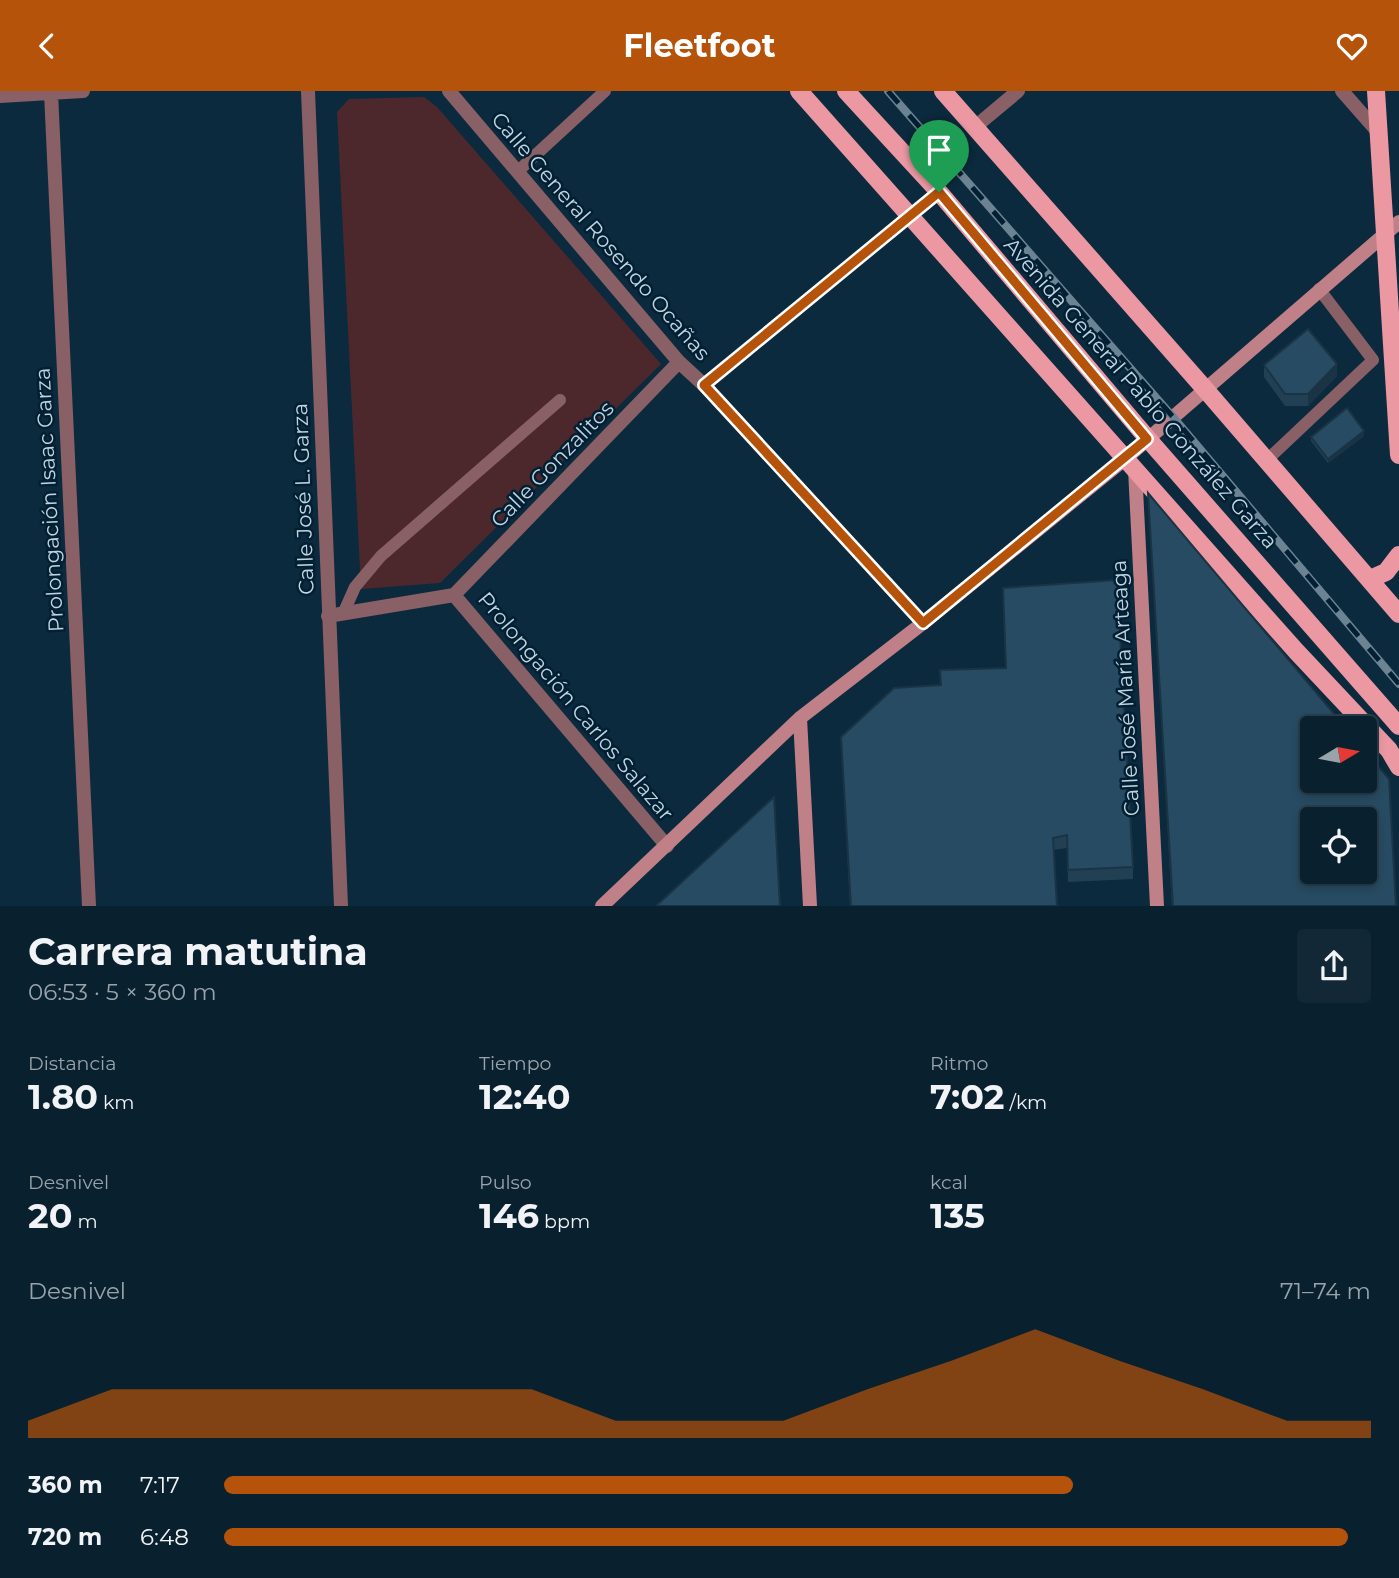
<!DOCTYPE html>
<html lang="es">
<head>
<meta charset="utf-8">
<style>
  :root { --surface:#09202e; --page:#122836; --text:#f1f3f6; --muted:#99a3aa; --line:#293e4a; --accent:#b45309 }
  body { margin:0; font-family:Montserrat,sans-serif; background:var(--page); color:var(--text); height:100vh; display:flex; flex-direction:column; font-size:26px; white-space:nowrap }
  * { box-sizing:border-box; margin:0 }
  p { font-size:23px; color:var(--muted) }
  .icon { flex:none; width:38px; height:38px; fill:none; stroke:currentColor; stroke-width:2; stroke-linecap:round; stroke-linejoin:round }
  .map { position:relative; height:815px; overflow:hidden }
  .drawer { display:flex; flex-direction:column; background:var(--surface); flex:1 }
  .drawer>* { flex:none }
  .needle { width:46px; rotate:80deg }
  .controls { position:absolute; left:1300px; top:625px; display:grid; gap:14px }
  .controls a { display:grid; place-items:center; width:77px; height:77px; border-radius:7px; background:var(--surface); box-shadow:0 4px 10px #0003,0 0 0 2px var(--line); font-size:35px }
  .pin { position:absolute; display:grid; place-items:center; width:60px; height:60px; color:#fff; margin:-72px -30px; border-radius:50% 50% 50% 0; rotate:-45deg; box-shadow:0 0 7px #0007 }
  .pin .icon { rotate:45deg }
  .round { display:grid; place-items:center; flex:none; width:74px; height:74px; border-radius:7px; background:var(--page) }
  .summary { display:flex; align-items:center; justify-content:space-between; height:119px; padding:0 28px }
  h1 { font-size:38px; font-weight:700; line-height:52px }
  .stats { display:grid; grid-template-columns:repeat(3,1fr); gap:10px; height:119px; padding:7px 28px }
  .stats div { display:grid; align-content:center }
  .stats b { font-size:35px; font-weight:700 }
  .stats small { font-size:19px; font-weight:400 }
  .stats p { font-size:19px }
  .chart { height:196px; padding:14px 28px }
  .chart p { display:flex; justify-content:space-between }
  .chart svg { width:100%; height:126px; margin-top:7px; fill:var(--accent); opacity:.7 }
  ul { padding:0 28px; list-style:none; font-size:23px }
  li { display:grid; grid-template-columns:112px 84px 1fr; align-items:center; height:52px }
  li i { height:18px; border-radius:9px; background:var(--accent) }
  header { display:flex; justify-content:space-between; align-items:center; height:91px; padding:0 28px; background:var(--accent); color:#fff; font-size:32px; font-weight:700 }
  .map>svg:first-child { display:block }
  .green { fill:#4c282d }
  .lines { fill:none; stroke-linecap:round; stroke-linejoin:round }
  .lane { stroke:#896065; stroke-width:12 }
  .street { stroke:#896065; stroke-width:14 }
  .secondary { stroke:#c08088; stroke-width:14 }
  .primary { stroke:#eb98a3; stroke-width:18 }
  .rail-casing { stroke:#6c8393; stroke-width:8 }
  .rail { stroke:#022033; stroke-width:5; stroke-dasharray:16; stroke-linecap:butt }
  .wall { fill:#224054 }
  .shaded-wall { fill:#1b3445 }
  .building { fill:#274b62; stroke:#1b3445; stroke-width:2; fill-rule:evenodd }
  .route-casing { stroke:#fff; stroke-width:14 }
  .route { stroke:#b45309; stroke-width:9 }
  .labels { text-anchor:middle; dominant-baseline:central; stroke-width:5; stroke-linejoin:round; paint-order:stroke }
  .street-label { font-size:21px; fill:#c3d4e0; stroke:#022033 }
</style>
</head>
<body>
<header><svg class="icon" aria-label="back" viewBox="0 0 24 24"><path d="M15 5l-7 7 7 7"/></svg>Fleetfoot<svg class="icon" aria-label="heart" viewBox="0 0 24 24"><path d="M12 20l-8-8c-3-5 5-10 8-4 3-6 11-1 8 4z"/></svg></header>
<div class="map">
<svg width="1399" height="815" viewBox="0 0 1399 815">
  <rect width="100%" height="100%" fill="#0c2a3d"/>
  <path class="green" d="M424,6L437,16L661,273L440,492L361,498L337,21L349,8Z"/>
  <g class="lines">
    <path class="lane" d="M517,81L605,0
      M704,294L939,101
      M1267,369L1373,269L1319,198
      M343,523L355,496L381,465L560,309"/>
    <path class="street" d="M308,0L341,815
      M449,0L679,271L704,294L923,532
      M1342,0L1378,41
      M51,2L89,815
      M0,5L83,0
      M975,36L1018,0
      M454,504L667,755
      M454,504L679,271
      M328,525L454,504"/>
    <path class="secondary" d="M1135,378L1157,815
      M800,627L810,815
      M602,815L800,627L923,532L1126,367L1399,131"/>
    <path class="primary" d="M799,0L1296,560L1389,659L1399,676
      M846,0L939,101L1148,348L1399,635
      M943,0L1205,298L1399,523
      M1376,0L1399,364
      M1370,488L1386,481L1399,464"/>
    <g class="rail-casing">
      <path id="rail" d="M888,0L1173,326L1399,593"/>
    </g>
    <use href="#rail" class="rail"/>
  </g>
  <path class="wall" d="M1264,274L1337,285L1308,315H1285L1264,286Z
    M1364,345L1328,372L1311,350V346Z
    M1148,402L1396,815H1172Z
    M940,579L1133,776V788L1068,791L1067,757L1053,759L1057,815H850L841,646L940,594Z"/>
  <path class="shaded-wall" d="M1337,273V285L1308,315V303Z
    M1364,340V345L1328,372V368Z"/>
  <path class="building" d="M1308,238L1337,273L1308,303H1285L1264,274Z
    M1347,317L1364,340L1328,368L1311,346Z
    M1148,402L1346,637H1312V690H1365V660L1389,688L1396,815H1173ZM1312,728H1365V780H1312Z
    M1117,489L1133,776L1068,779L1067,744L1053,747L1057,815H851L841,646L894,597L941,594L940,579L1006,577L1003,497Z
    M774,706L780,815H656Z"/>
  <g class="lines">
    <g class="route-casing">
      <path id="route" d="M939,101L1147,348L923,532L704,294Z"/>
    </g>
    <use href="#route" class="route"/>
  </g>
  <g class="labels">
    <g class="street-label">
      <text transform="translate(601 145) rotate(49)">Calle General Rosendo Ocañas</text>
      <text transform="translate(1141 302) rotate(49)">Avenida General Pablo González Garza</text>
      <text transform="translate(552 373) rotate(-46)">Calle Gonzalitos</text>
      <text transform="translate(303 408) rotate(-92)">Calle José L. Garza</text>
      <text transform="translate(49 409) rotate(-93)">Prolongación Isaac Garza</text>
      <text transform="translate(1125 597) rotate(-93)">Calle José María Arteaga</text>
      <text transform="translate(576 615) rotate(50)">Prolongación Carlos Salazar</text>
    </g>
  </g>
</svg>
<div class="controls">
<a><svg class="needle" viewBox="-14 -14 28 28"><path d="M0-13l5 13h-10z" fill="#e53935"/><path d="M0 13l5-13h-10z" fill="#99a3aa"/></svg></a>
<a><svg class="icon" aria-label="locate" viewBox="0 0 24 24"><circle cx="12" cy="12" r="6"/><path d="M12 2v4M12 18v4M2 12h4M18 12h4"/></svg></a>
</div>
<div class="pin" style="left:939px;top:101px;background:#1e9e55"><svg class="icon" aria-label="arrive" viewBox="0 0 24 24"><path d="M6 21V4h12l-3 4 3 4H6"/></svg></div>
</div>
<section class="drawer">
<div class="summary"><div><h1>Carrera matutina</h1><p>06:53 · 5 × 360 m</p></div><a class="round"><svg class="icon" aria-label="share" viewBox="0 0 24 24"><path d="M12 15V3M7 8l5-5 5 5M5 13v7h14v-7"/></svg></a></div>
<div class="stats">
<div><p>Distancia</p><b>1.80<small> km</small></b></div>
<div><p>Tiempo</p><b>12:40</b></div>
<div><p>Ritmo</p><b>7:02<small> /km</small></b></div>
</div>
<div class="stats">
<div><p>Desnivel</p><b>20<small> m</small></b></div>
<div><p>Pulso</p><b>146<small> bpm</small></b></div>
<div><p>kcal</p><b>135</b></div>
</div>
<div class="chart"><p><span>Desnivel</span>71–74 m</p>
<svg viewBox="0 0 160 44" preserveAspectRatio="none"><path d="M0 44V38L10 27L20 27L30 27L40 27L50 27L60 27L70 38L80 38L90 38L100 27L110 17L120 6L130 17L140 27L150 38L160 38V44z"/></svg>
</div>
<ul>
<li><b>360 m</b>7:17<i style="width:74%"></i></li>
<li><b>720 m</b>6:48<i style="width:98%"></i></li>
</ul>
</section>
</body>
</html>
